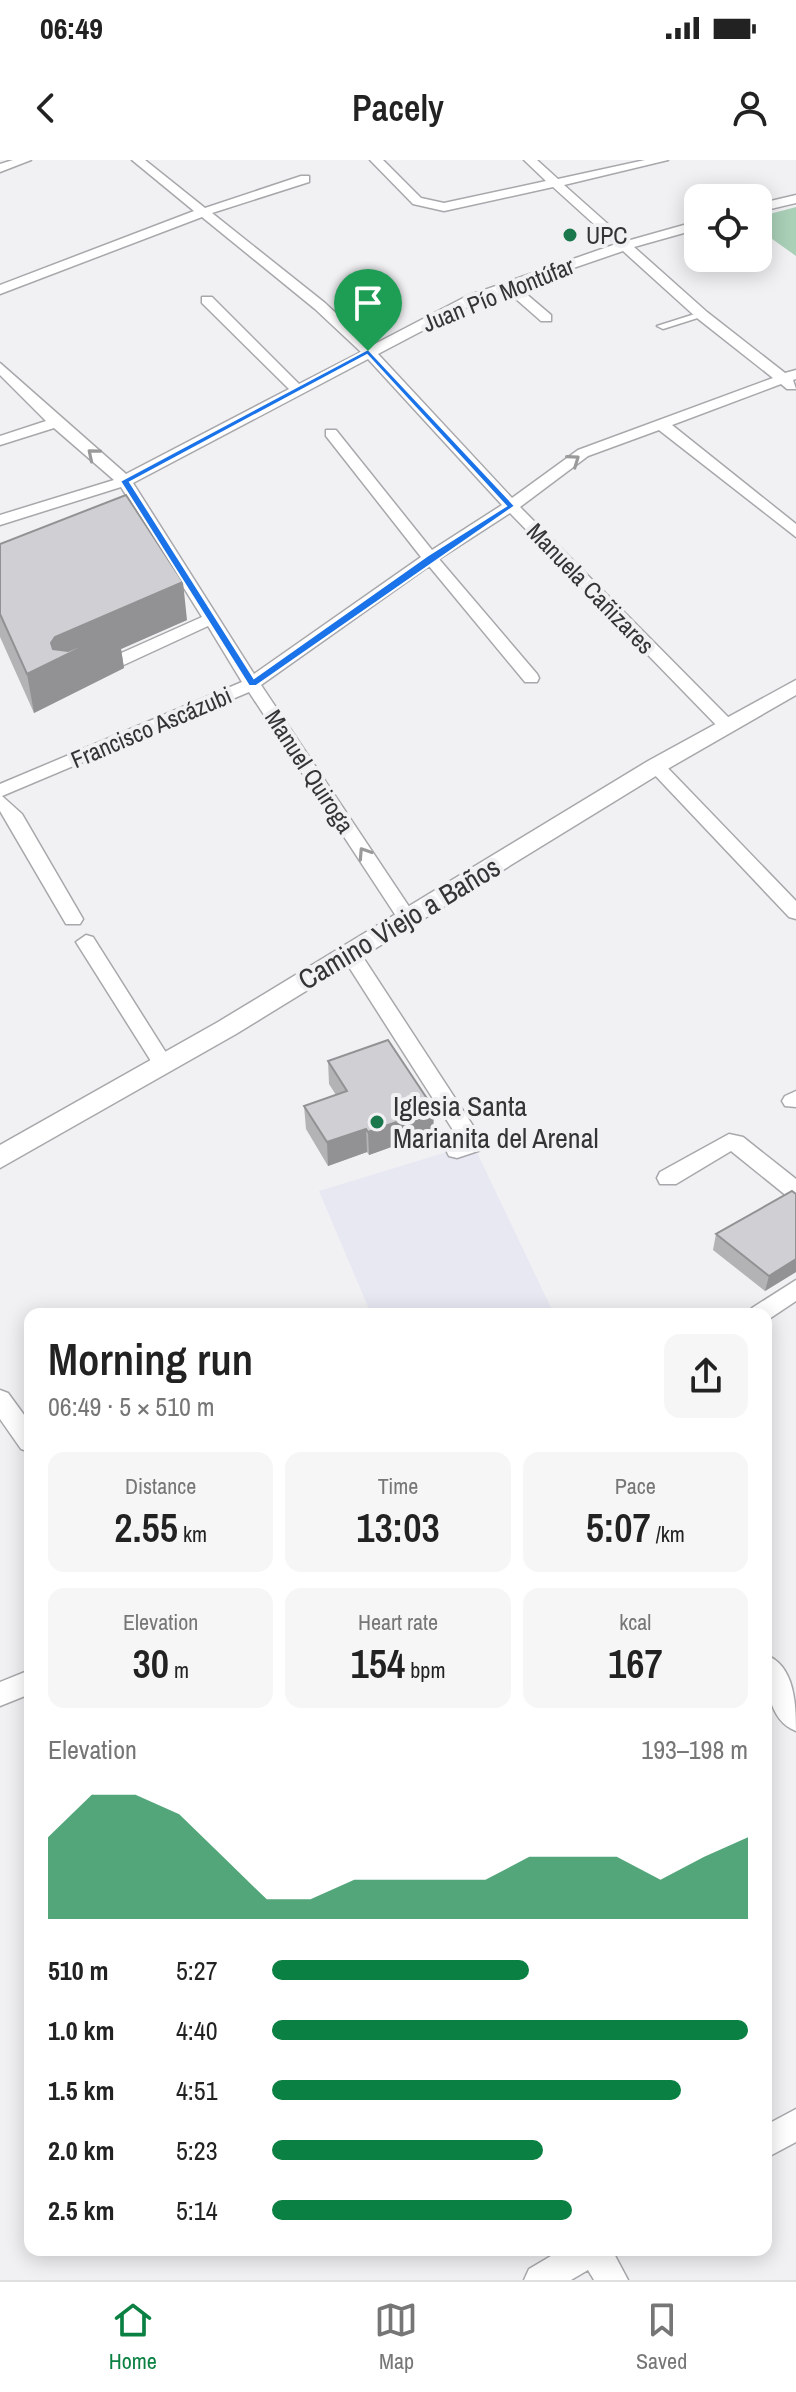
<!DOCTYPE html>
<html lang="en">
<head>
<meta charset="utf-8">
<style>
  :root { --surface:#fff; --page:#f6f6f6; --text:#222; --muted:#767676; --line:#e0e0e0; --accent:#0b8043 }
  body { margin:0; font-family:"Archivo Narrow",sans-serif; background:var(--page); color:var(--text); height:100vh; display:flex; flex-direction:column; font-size:30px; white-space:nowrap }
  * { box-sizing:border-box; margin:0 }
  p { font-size:26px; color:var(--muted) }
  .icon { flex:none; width:44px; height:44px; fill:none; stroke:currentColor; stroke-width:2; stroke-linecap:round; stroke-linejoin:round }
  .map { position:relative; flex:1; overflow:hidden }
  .drawer { position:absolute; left:24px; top:1148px; width:748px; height:948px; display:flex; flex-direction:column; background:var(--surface); border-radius:16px; box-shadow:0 4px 20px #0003 }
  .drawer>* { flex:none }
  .controls { position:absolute; left:684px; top:24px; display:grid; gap:16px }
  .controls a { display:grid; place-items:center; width:88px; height:88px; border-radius:16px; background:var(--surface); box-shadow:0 4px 20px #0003; font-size:40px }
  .pin { position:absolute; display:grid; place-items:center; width:68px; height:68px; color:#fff; margin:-82px -34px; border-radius:50% 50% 50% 0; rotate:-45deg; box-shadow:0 0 8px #0007 }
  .pin .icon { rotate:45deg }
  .round { display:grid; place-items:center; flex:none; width:84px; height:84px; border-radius:16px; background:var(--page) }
  .headline { display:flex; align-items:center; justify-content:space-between; height:136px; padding:0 24px }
  h1 { font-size:44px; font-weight:600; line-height:60px }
  .metrics { display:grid; grid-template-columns:repeat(3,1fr); gap:12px; height:136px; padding:8px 24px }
  .metrics div { display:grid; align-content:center; border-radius:16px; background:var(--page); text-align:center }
  .metrics b { font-size:40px; font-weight:600 }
  .metrics small { font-size:22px; font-weight:400 }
  .metrics p { font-size:22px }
  .chart { height:224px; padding:16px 24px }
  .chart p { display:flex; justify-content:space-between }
  .chart svg { width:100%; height:144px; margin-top:8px; fill:var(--accent); opacity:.7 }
  ul { padding:0 24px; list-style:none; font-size:26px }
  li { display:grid; grid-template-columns:128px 96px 1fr; align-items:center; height:60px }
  li i { height:20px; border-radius:10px; background:var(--accent) }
  .status { display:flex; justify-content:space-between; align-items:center; height:56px; padding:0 40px; background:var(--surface); direction:ltr }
  .status svg { height:22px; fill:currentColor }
  header { display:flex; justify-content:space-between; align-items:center; height:104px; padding:0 24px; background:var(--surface); font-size:36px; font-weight:600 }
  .dock { display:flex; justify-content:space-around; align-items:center; height:112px; border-top:2px solid var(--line); background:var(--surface); font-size:22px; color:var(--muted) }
  .dock a { display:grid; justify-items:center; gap:4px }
  .dock .active { color:var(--accent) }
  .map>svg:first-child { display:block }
  .built { fill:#e8e8f3 }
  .green { fill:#aad0b8 }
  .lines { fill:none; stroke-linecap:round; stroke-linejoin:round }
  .pedestrian-casing { stroke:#a8a8ac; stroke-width:3 }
  .minor-casing { stroke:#a8a8ac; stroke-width:3 }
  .tertiary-casing { stroke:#a8a8ac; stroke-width:3 }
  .pedestrian { fill:#fff; fill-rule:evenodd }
  .minor { fill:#fff; fill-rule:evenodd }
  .tertiary { fill:#fff; fill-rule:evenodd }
  .wall { fill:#b3b3b6 }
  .shaded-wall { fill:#929294 }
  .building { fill:#d0d0d4; stroke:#929294; stroke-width:2 }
  .oneway { stroke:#9a9a9a }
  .route { fill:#1a73e8; stroke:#fff; stroke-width:2; fill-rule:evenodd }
  .poi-dot { fill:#1b774c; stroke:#f1f1f4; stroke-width:3 }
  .labels { text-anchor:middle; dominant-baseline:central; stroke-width:8; stroke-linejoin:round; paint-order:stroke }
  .far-poi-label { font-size:24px; fill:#343435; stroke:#f1f1f4; text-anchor:start }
  .far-street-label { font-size:24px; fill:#343435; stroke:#f1f1f4 }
  .street-label { font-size:28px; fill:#343435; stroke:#f1f1f4 }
  .poi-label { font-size:28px; fill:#343435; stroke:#f1f1f4; text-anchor:start }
</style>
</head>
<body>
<div class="status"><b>06:49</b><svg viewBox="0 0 49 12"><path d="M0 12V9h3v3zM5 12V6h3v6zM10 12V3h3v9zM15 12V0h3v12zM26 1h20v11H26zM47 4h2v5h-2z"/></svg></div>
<header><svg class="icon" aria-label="back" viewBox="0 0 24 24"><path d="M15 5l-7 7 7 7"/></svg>Pacely<svg class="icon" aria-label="person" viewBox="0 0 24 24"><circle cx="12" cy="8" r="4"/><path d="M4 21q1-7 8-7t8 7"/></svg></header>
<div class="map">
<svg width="796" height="2120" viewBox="0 0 796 2120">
  <rect width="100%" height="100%" fill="#f1f1f4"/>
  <path class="built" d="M473,984L554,1154H371L319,1031Z"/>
  <path class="green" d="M796,47V96L758,69V57Z"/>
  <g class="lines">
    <g class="pedestrian-casing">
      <path id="pedestrian" d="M698,153L707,155L663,169L657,166Z"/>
    </g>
    <g class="minor-casing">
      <path id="minor" d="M13,0H31L0,12V4Z
        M132,0H145L205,48L301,16H309V22L212,53L325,143L371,186L467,136L616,84L553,27L444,51L413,44L370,0H383L421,38L444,43L546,21L524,0H537L558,19L645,0H668L564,25L627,81L698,61V69L634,87L707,152L785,213L796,210V219L793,220L796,229H787L781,224L672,265L796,364V377L659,270L588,296L520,347L732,561L735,565L732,569H720L510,353L439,399L537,514L539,518L537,522H525L429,406L261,525L414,754L417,758L414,762H400L249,532L2,636L22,654L83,759L80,764H66L0,651V624L242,522L208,466L102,515H90L88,511L90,507L202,457L121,327L0,365V355L114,320L54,268L0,285V276L46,261L0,215V203L126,314L289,229L202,143V137H212L299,224L361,192L315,149L202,57L0,134V125L194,51ZM623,91L697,158L773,218L578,290L512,338L378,194L477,142L507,131L541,161H551V155L518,127ZM368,199L502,345L432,390L336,270H326V276L421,397L254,514L133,323Z
        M796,35V43L758,52V44Z
        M656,601L662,602L796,741V759L789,757L650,610L647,606Z
        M86,775L93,777L170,899L173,904L170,909H156L76,782Z
        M350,786L357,788L481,978L484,984L481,990L457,998L449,996L446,990L449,984L460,981L340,793Z
        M796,931V947L785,946L782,941L785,936Z
        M729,974L743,977L796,1019V1039L788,1037L731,991L676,1024H660L657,1018L660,1012Z
        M796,1120V1141L766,1161V1154H749L752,1148Z
        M0,1230L8,1233L30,1263V1292L21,1289L0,1259Z
        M766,1495C795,1506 796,1545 796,1571C767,1560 766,1521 766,1495Z
        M30,1510V1534L0,1546V1522Z
        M796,1949V1982L766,1998V1965Z
        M561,2090H612L628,2120H594L588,2110L571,2120H524L529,2109Z"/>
    </g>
    <g class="tertiary-casing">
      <path id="tertiary" d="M796,520V535L664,611L236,874L0,1008V985L218,862L648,601Z"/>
    </g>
    <use href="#pedestrian" class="pedestrian"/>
    <use href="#minor" class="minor"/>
    <use href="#tertiary" class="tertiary"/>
  </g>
  <path class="wall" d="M0,384L187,460L121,489L124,508L34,553L0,477Z
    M328,901L434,949L433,972L369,995L367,992L328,1006L306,969L304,946L336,935L329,924Z
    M796,1034V1112L765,1131L713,1090L716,1074Z"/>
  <path class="shaded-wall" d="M183,422L187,460L121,489L124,508L34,553L27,514L55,477Z
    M434,949L433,972L369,995L368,972Z
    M366,969L367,992L328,1006L327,982Z
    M796,1099V1112L765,1131L769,1116Z"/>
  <path class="building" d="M126,335L183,422L55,477L51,483L53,489L68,491L119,469L27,514L0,454V384Z
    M388,880L434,949L368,972L366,969L327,982L304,946L347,931L328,901Z
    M792,1031L796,1034V1099L769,1116L716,1074Z"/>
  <defs><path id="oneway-chevron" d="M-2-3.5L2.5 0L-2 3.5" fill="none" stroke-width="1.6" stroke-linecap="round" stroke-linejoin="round" transform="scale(2)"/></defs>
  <g class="oneway">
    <use href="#oneway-chevron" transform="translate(93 294) rotate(-140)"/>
    <use href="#oneway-chevron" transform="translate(574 300) rotate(-35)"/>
    <use href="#oneway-chevron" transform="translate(364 693) rotate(-123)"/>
  </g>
  <path class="route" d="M368,189L515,346L256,526H249L120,321ZM367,195L506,346L427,396L254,518L130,322Z"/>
  <g class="poi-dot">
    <circle cx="570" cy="75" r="8"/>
    <circle cx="377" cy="962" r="8"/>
  </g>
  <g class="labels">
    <g class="far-poi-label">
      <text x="586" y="75">UPC</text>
    </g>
    <g class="far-street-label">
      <text transform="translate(498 134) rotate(-22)">Juan Pío Montúfar</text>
      <text transform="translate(591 428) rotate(46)">Manuela Cañizares</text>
      <text transform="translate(151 567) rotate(-23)">Francisco Ascázubi</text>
      <text transform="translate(310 611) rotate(57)">Manuel Quiroga</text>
    </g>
    <g class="street-label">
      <text transform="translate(399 763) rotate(-31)">Camino Viejo a Baños</text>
    </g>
    <g class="poi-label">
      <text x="393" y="946">Iglesia Santa<tspan x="393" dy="32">Marianita del Arenal</tspan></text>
    </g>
  </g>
</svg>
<div class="controls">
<a><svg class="icon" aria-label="locate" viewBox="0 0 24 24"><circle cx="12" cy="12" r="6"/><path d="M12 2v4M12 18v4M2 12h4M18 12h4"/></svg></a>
</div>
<div class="pin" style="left:368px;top:191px;background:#1e9e55"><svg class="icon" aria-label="arrive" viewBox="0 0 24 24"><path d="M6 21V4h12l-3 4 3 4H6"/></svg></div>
<section class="drawer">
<div class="headline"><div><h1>Morning run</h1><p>06:49 · 5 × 510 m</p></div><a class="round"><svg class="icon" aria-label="share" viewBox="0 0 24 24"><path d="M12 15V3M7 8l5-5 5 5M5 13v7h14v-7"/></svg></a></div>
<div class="metrics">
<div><p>Distance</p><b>2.55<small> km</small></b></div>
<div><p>Time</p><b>13:03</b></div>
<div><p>Pace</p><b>5:07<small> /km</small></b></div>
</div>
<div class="metrics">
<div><p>Elevation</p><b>30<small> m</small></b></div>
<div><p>Heart rate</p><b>154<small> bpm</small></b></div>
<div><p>kcal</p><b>167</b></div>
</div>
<div class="chart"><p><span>Elevation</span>193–198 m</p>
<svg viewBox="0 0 160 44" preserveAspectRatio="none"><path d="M0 44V19L10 6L20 6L30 12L40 25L50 38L60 38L70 32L80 32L90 32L100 32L110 25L120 25L130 25L140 32L150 25L160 19V44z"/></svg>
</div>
<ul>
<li><b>510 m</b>5:27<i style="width:54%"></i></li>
<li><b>1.0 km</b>4:40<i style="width:100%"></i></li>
<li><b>1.5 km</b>4:51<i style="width:86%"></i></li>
<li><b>2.0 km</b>5:23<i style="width:57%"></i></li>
<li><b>2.5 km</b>5:14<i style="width:63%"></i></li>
</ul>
</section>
</div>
<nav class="dock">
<a class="active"><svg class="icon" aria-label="home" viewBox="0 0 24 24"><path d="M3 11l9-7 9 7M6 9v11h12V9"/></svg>Home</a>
<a><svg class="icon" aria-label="map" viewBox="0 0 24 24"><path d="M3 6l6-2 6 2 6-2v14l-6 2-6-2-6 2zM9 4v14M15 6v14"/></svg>Map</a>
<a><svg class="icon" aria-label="saved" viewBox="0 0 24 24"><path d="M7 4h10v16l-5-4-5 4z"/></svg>Saved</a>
</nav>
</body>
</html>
